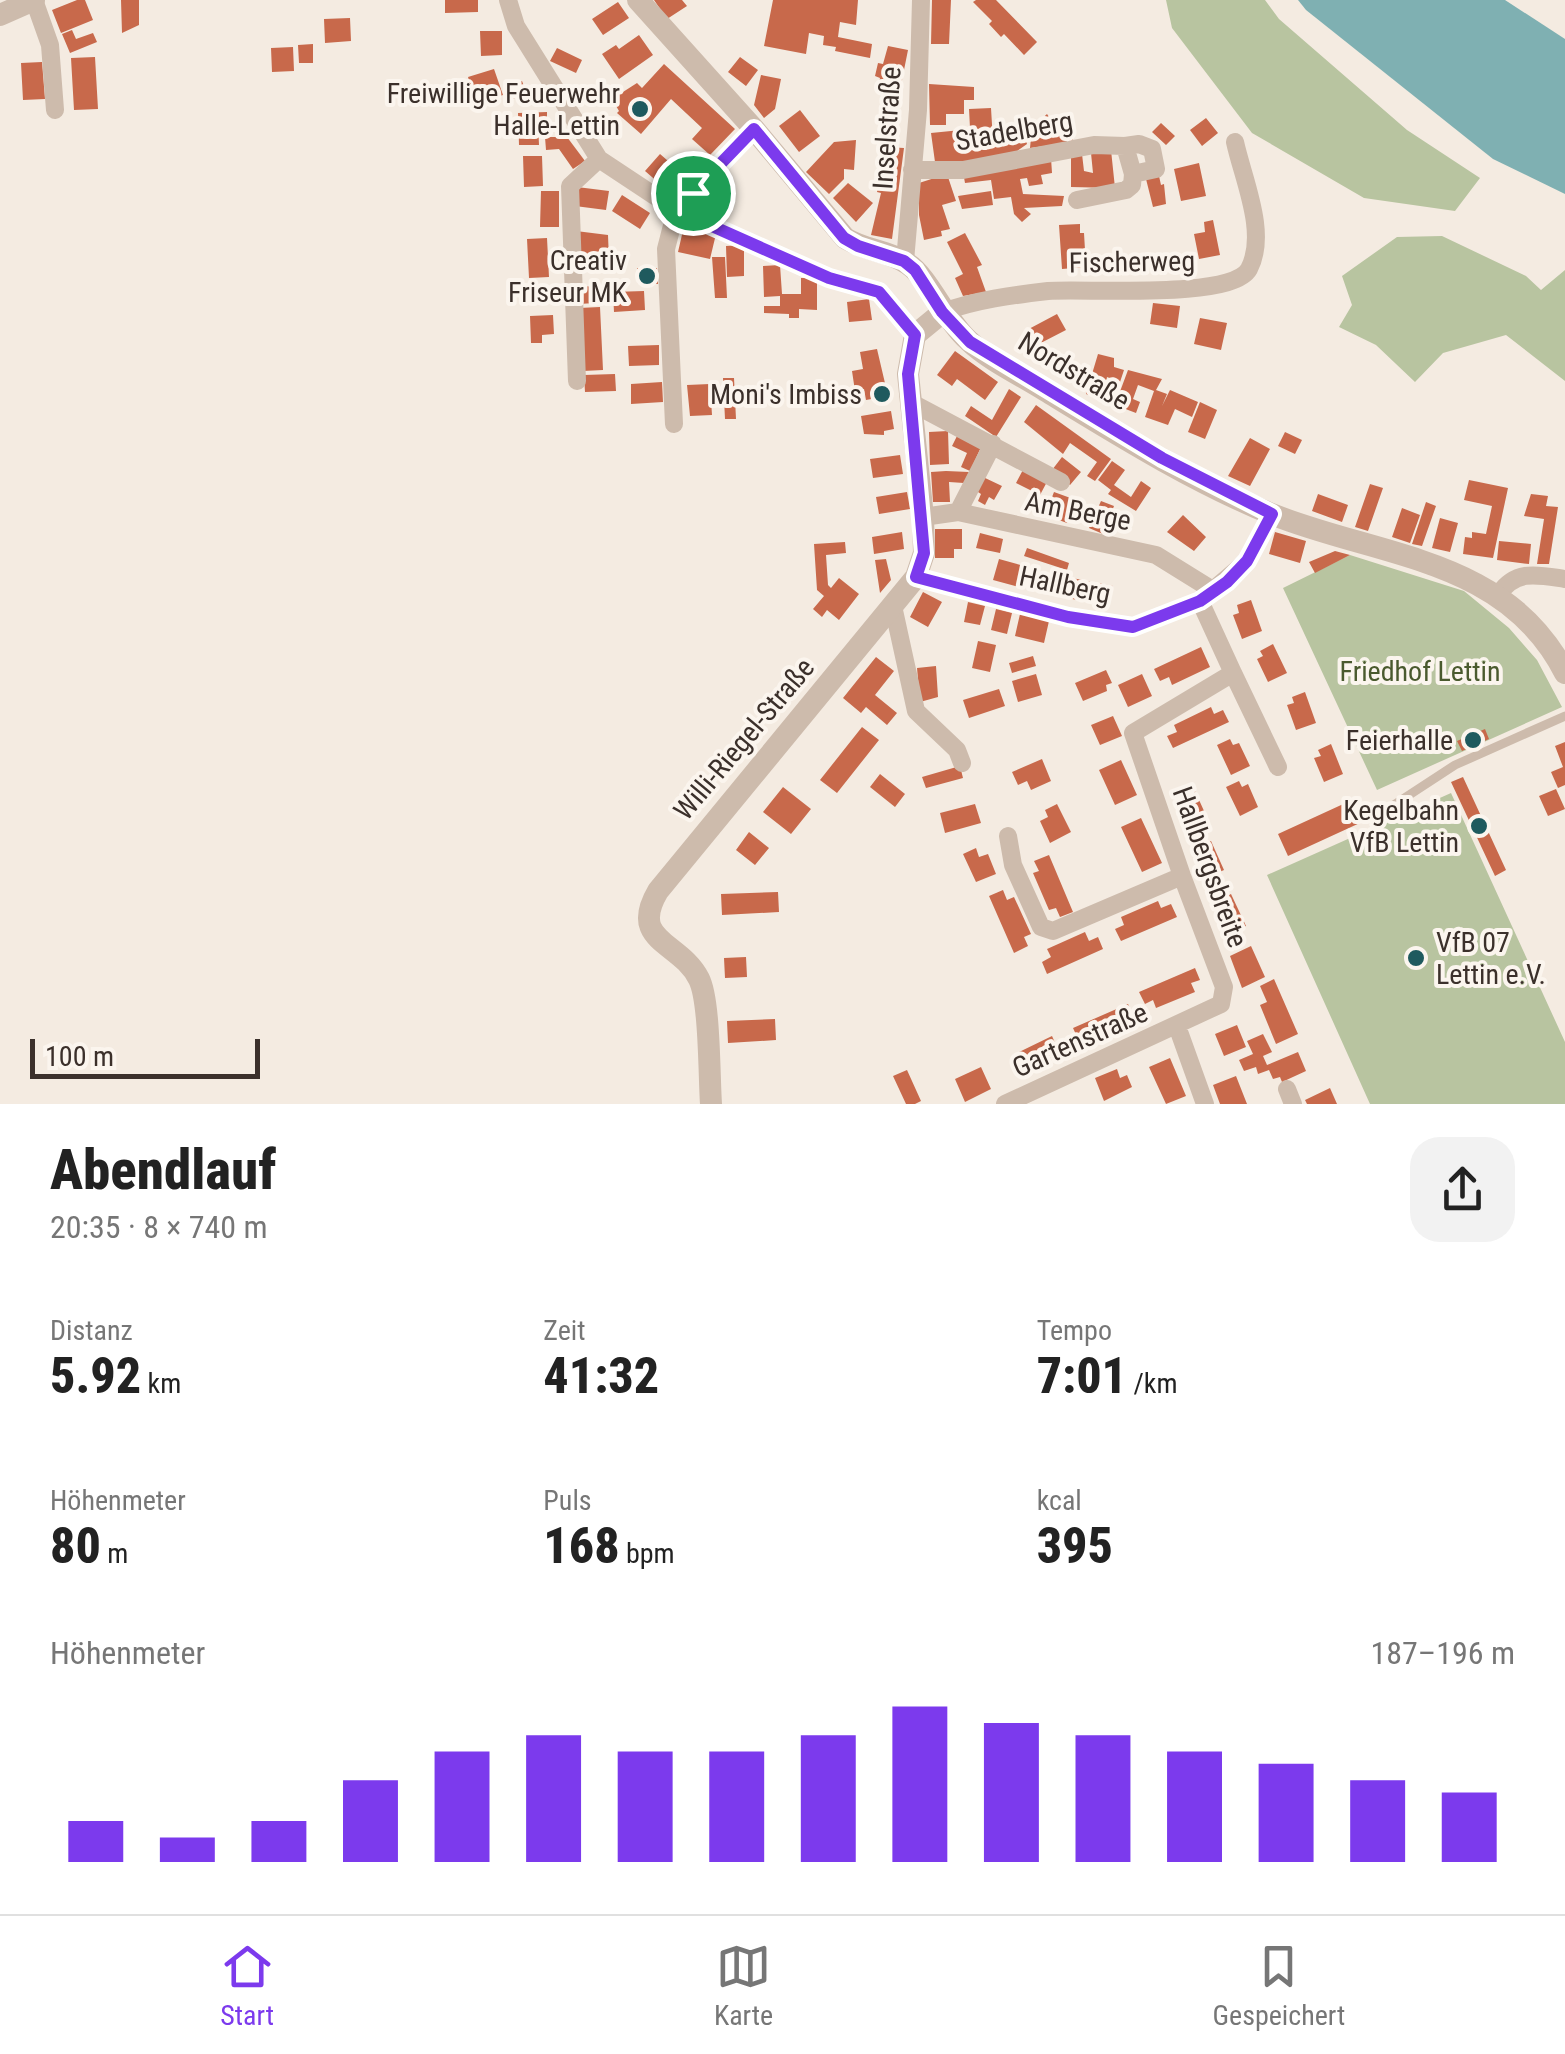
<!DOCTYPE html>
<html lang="de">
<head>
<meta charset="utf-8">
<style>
  :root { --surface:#fff; --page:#f2f2f2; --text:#222; --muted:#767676; --line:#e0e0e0; --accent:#7c3aed }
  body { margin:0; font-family:"Roboto Condensed",sans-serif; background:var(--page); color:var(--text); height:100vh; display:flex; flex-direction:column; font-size:38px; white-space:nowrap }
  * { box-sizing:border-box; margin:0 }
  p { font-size:32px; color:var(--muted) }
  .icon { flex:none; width:55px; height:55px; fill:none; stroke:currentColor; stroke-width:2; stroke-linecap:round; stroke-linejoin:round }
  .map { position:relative; height:1104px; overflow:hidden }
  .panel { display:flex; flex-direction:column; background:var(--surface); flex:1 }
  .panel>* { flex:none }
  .scale { position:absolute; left:30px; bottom:25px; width:230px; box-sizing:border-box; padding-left:10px; border:5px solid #3b302b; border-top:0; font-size:28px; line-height:35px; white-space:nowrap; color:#3b302b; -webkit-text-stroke:8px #fbf5ee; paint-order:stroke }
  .pin { position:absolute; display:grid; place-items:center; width:85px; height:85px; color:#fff; margin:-42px; border:5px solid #fff; border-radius:50%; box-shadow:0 2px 10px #0007 }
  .round { display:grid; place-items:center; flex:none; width:105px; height:105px; border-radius:30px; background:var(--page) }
  .overview { display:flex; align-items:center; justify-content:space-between; height:170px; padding:0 50px }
  h1 { font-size:55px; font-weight:800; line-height:75px }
  .stats { display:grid; grid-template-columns:repeat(3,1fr); gap:15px; height:170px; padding:10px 50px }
  .stats div { display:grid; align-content:center }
  .stats b { font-size:50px; font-weight:800 }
  .stats small { font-size:28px; font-weight:400 }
  .stats p { font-size:28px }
  .chart { height:280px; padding:20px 50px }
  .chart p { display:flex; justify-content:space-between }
  .chart svg { width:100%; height:180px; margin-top:10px; stroke:var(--accent); stroke-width:6 }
  .dock { display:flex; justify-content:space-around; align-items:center; height:140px; border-top:2px solid var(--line); background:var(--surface); font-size:28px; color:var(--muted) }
  .dock a { display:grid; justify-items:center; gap:5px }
  .dock .current { color:var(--accent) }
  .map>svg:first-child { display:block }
  .green { fill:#b8c4a0 }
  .water { fill:#7fb0b2 }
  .building { fill:#c8694b }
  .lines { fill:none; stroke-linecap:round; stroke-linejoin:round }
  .service { stroke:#cdbbac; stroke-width:9 }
  .minor { stroke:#cdbbac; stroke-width:18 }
  .tertiary { stroke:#cdbbac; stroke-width:22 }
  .route-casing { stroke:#fff; stroke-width:20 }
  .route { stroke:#7c3aed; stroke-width:12 }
  .poi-dot { fill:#1f5a5e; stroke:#fbf5ee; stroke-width:4 }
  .labels { text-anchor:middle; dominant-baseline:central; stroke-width:8; stroke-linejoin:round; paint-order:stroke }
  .poi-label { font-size:28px; fill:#3b302b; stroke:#fbf5ee; text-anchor:end }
  .street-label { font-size:28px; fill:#3b302b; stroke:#fbf5ee }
  .park-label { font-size:28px; fill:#4a5a2e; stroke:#fbf5ee }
</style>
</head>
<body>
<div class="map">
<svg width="1565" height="1104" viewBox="0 0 1565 1104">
  <rect width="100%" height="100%" fill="#f4ebe1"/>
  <path class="green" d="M1166,0H1265L1279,19L1407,130L1480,178L1455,211L1364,198L1252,133L1172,28Z
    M1442,236L1526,276L1541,290L1565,270V381L1506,335L1443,353L1415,382L1376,345L1339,327L1352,305L1342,276L1397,237Z
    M1350,555L1464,591L1509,628L1537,660L1562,707L1377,790L1283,588Z
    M1451,793L1565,1042V1104H1370L1267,875Z"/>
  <path class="water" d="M1298,0H1505L1565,39V194L1493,159L1306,10Z"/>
  <path class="building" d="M77,0H85L93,20L61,33L52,10Z
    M121,0H139V25L122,33Z
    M445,0H478V12L445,13Z
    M654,0H682L687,6L667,19Z
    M773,0H858L856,25L840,22L838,37L872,44L870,58L835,51L836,47L823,45L824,36L809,33L806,54L764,46Z
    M932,0H951L949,44H931Z
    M976,0H996L1037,42L1024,55L1004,34L1001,37L989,24L992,21L973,2Z
    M618,2L629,18L603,35L592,19Z
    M350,18L351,41L325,43L324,19Z
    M72,30L76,39L93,33L97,42L70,53L62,34Z
    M480,31H502V55L481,56Z
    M639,35L653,55L619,79L602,54L616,45L619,49Z
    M313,44V63H299L298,45Z
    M888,46L908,50L899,95L877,90L880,78L875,76L878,63L883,64Z
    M293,47L294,71L272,72L271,48Z
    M557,48L582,60L576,73L550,61Z
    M95,57L98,109L74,110L71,58Z
    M740,57L758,70L746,86L728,72Z
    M42,62L45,99L23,100L21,63Z
    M664,64L735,129L710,155L692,139L702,128L671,99L641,134L617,113L619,111L612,99L637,83L642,88Z
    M494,69L503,95L476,103L468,77Z
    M761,75L781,79L775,109L764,118L754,105Z
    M522,81L527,94L509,100L504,88Z
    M929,84L974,87V100H964V114H946V125H930Z
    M991,108L993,141L1000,139L997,130L1021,123L1027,144L1010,156L963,166L935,162L931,133L961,130L960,150L971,147L969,109Z
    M800,110L820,136L799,152L779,126Z
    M547,112V124H538L539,145H519L518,113Z
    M1047,114L1055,126L1044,134L1045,139L1069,130L1074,142L1030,148L1032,128Z
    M1206,118L1218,133L1202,146L1190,130Z
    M1161,123L1175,136L1166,145L1152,132Z
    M545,137H567L585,161L573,169L559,149L546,150Z
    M856,140L854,170L844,169V179L829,194L806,172L834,142Z
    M886,147L904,148L892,239L871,235L881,193L877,192L879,181L884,182Z
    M1111,150L1115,188L1071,187V155L1082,154L1084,171L1093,173L1091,153Z
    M660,154L689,179L674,196L645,171Z
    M523,156H542L543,186L524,187Z
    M1051,158L1052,173L1041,175L1043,184L1029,186L1027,178L1020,179L1023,194L1064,196L1062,206L1024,208L1031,214L1022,222L1014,214L1011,197L994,199L991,180L965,183L963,172Z
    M1199,163L1206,196L1181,201L1174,169Z
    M947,174L956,201L942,205L950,229L941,231L942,236L924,240L919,215V183Z
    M1159,176L1161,185L1164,184L1166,204L1153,207L1146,179Z
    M848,183L873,203L856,222L833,198Z
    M577,187L609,191L606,210L575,206Z
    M541,191H559V227H540Z
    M991,191L993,205L962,209L958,196Z
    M622,195L650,213L640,229L612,211Z
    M1213,220L1220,255L1199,259L1194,234L1205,232L1204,222Z
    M1080,224V233H1084L1086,267L1062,269L1059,225Z
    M684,226L716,234L710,259L678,252Z
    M576,231L608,235L609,260L578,262Z
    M965,233L982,265L977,267L986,292L963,296L955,278L963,274L947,242Z
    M547,238L549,277L529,278L527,239Z
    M744,245V276L727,277L726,246Z
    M712,257H725L727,298H715Z
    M780,265L782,294H801V278H817V310L799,309V318H789V314L764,313V306H780V296L764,297L763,266Z
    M637,268H657L658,284H638Z
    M610,285L611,302L579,304V287Z
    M644,291L645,310L614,312L613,292Z
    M869,299L872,320L849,322L847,302Z
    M1153,303L1180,306L1177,328L1150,324Z
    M600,307L603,370L583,371L579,308Z
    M1057,314L1066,330L1033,347L1025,331Z
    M553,315L554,334L542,335V343H531L530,316Z
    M1200,318L1227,323L1221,350L1194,344Z
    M659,345V365L629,366L628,346Z
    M877,349L888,396L866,400L864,389L855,391L852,371L863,369L860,352Z
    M955,351L998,382L985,400L957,379L952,386L937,375Z
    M1098,354L1114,358V367L1124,370L1120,382L1107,377L1104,394L1101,392L1099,399L1086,394Z
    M1128,370L1162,379L1156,390L1167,394L1162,406L1170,390L1198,402L1192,417L1175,409L1168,425L1145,417L1154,391L1138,385L1133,399L1140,402L1136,413L1115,405Z
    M615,374L616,391L585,392L584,375Z
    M723,378H734L736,419H725Z
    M662,382L663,402L631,404V384Z
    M710,384L712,415L690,416L687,385Z
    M1009,389L1021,397L996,437L965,416L971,406L992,420Z
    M1200,402L1217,410L1205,439L1188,432Z
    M1036,405L1111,459L1095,481L1087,476L1097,462L1070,443L1063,454L1024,422Z
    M891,411L894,429L884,431V435L864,434L861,416Z
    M948,431L949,464L930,465L929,432Z
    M1285,432L1302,440L1295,454L1278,446Z
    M958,434L982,445L970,471L961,467L967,453L952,446Z
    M1250,438L1270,449L1250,486L1228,476Z
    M900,455L903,474L873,478L870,459Z
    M1062,457L1081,472L1070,485L1052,470Z
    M1112,461L1125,470L1114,485L1131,497L1141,481L1151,488L1136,511L1108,494L1111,490L1098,480Z
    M1025,466L1049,478L1040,495L1016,483Z
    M931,472L946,471L969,472L964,483L949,482L950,502H933Z
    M983,477L1002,486L994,500L989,497L985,505L978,501L981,494L975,490Z
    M1469,480L1508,488L1493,558L1463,554L1465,537L1472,538V532L1486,534L1492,506L1464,500Z
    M1370,484L1383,488L1368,531L1355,527Z
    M907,492L910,509L879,514L876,497Z
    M1054,492L1076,500L1067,523L1045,515Z
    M1318,494L1348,505L1342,522L1312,511Z
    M1531,494L1548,496L1546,506L1558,507L1549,564H1537L1544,519L1524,516Z
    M1101,501L1114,506L1103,534L1089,528Z
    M1426,502L1436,506L1422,546L1412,544Z
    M1402,508L1420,515L1410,543L1392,537Z
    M1183,515L1206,537L1194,551L1167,532Z
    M1440,518L1458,523L1450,552L1432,548Z
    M935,529H962V549H954V558H935Z
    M902,532L904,549L874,554L872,537Z
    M1275,532L1306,541L1300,563L1269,554Z
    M980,533L1003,539L1000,553L976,548Z
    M1499,541L1531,544L1529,564L1497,560Z
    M845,542L846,553L826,555L828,585L831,588L839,578L859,594L839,620L827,610L822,617L813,609L824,596L817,590L814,544Z
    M1027,548L1069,563L1067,570L1024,556Z
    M1335,551L1350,555L1315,573L1309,562Z
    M886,559L891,580L880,593L875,560Z
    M999,559L1024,566L1019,587L993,580Z
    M1072,578L1113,586L1108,607L1068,598Z
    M923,592L942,602L928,627L910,617Z
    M1251,600L1262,631L1242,639L1233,615L1239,613L1237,605Z
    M968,602L985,606L980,625L964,622Z
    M996,609L1012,613L1007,634L991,630Z
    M1020,614L1049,621L1044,643L1015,636Z
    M978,641L996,645L990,672L972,668Z
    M1273,644L1287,673L1268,682L1257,659L1263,656L1260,651Z
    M1201,647L1210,667L1172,685L1169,677L1160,681L1154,669Z
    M1033,656L1036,666L1012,673L1009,663Z
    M876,657L894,671L875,695L897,713L887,725L866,707L861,713L843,698Z
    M936,666L938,697L920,702L917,668Z
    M1106,670L1112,683L1106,685L1107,691L1083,701L1075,683Z
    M1036,674L1042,695L1018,702L1012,681Z
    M1142,674L1152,696L1128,707L1118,685Z
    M999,689L1005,706L969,718L963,700Z
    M1305,692L1316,723L1296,730L1287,705L1294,703L1292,697Z
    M1211,707L1214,714L1223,710L1229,722L1173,748L1167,736L1177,732L1174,725Z
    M1113,716L1122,736L1100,745L1091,725Z
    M862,727L879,740L837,793L820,780Z
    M1485,729L1489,739L1462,751L1457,741Z
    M1230,739L1233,745L1239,743L1250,766L1231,775L1217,745Z
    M1565,742V785L1558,788L1551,772L1563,767L1555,746Z
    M1331,744L1343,774L1324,782L1314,758L1321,756L1318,750Z
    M1042,759L1051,781L1031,790L1027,781L1018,785L1012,772Z
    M1121,760L1137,795L1115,805L1099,770Z
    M960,766L963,778L926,788L922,777Z
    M880,774L905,794L895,807L870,787Z
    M1463,777L1506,870L1495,876L1451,782Z
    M1239,781L1242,787L1248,784L1258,807L1240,816L1226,787Z
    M783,787L811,809L791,834L763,812Z
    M1556,789L1565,809L1548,816L1539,796Z
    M1195,791L1209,822L1188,831L1175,799Z
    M1352,800L1362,822L1288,856L1278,834Z
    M975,804L981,823L945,833L940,813Z
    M1057,804L1071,832L1050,843L1040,821L1048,817L1045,810Z
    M1141,818L1162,863L1142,872L1121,827Z
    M749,832L769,848L755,865L736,850Z
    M1211,841L1224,870L1202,880L1191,850Z
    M976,848L979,857L988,854L996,874L976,882L963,854Z
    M1049,855L1073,912L1060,917L1056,908L1049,910L1033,873L1039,871L1034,861Z
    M1003,890L1007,900L1014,897L1031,934L1024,937L1028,946L1014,953L989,896Z
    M778,892L779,912L722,915L721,894Z
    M1231,894L1246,926L1224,935L1214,914L1223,910L1218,900Z
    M1158,901L1161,908L1171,904L1177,917L1121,941L1115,929L1124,925L1121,917Z
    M1085,932L1089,941L1098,937L1103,949L1047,974L1042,962L1051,957L1047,949Z
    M1251,946L1265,977L1242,988L1230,956Z
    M746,957L747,977L725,978L724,958Z
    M1195,968L1200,980L1191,983L1195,992L1156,1008L1153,1000L1145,1004L1139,992Z
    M1274,979L1298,1034L1276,1044L1260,1005L1267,1002L1260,986Z
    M1128,1004L1134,1016L1125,1020L1129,1030L1091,1047L1087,1037L1079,1041L1073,1028Z
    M775,1019L776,1040L728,1043L727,1021Z
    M1237,1025L1246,1047L1224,1056L1215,1034Z
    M1263,1034L1272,1052L1263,1056L1267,1065L1298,1052L1306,1071L1282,1082L1280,1077L1273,1079L1269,1070L1258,1074L1256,1067L1244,1071L1239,1060L1253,1054L1247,1041Z
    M1052,1036L1061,1056L1022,1074L1013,1055Z
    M1170,1058L1186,1096L1166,1104L1149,1067Z
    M981,1067L991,1089L965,1102L955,1079Z
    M1117,1069L1120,1078L1127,1075L1132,1087L1104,1101L1095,1078Z
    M907,1070L921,1101L915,1104H906L893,1076Z
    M1236,1076L1247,1104H1220L1213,1085Z
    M1330,1088L1337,1104H1307L1305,1100Z"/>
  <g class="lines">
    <path class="service" d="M1377,816L1455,765L1565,716"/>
    <path class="minor" d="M34,0L50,45L55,110
      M508,0L516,26L599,159L676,210L829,278L879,292L915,335
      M1125,146L1139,144L1152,149L1156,169L1133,174
      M912,170H963L1094,145L1125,146L1133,174L1132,185L1126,190L1077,200
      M676,210L754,129
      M905,261L918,110L921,0
      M943,312C975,300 1013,295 1048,291C1084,288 1232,300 1249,269C1268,233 1243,179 1235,142
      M577,381L570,186L599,159
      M912,403L1061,482
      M674,424L666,249L676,210
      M958,512L993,444
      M923,517L958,512L1156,555L1214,591
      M916,577L1069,617L1133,627L1200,601
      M1499,594C1516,569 1538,575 1565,579
      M893,606L916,711L957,750L962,763
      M1233,673L1278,767
      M1008,836L1013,865L1041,927L1053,931L1182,876
      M1177,1026L1205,1104
      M1287,1089L1293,1104
      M1005,1104L1221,1004L1224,987L1182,876L1133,733L1233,673L1200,601L1247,561L1272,514"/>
    <path class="tertiary" d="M638,0L754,129L845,238C864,250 890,251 908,264C929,278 946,321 969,341C990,361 1021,375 1046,391C1118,435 1195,483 1274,515C1380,557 1507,558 1565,673
      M0,15L34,0
      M711,1104C709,1076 710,1001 699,979C680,941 628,942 658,891L916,577L924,553L923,517L908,374L915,335L943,312"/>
  </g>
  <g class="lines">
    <g class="route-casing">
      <path id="route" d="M754,129L844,238L858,246L904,261L915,270L942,312L970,342L1162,458L1272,514L1247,561L1227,582L1200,601L1133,627L1068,617L916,577L924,553L908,374L915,335L879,292L829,278L676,210Z"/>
    </g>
    <use href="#route" class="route"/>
  </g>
  <g class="poi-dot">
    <circle cx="640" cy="109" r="10"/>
    <circle cx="647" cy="276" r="10"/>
    <circle cx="882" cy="394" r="10"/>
    <circle cx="1473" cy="740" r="10"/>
    <circle cx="1479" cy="826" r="10"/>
    <circle cx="1416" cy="958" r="10"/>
  </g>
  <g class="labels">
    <g class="poi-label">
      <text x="620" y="93">Freiwillige Feuerwehr<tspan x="620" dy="32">Halle-Lettin</tspan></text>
      <text x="627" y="260">Creativ<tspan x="627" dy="32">Friseur MK</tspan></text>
      <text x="862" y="394">Moni's Imbiss</text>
      <text x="1453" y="740">Feierhalle</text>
      <text x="1459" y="810">Kegelbahn<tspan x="1459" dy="32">VfB Lettin</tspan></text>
      <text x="1436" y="942" text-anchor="start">VfB 07<tspan x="1436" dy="32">Lettin e.V.</tspan></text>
    </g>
    <g class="street-label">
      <text transform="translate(887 128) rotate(-86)">Inselstraße</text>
      <text transform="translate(1014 131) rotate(-10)">Stadelberg</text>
      <text transform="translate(1132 262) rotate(-1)">Fischerweg</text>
      <text transform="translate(1074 371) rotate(31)">Nordstraße</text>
      <text transform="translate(1078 511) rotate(11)">Am Berge</text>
      <text transform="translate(1065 585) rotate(12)">Hallberg</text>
      <text transform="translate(744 739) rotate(-50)">Willi-Riegel-Straße</text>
      <text transform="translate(1210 867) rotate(70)">Hallbergsbreite</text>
      <text transform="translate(1080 1040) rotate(-24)">Gartenstraße</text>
    </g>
    <g class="park-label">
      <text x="1420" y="671">Friedhof Lettin</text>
    </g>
  </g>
</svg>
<div class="scale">100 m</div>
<div class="pin" style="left:693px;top:193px;background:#1e9e55"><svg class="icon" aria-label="arrive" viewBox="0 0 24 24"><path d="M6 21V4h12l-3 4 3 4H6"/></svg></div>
</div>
<section class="panel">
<div class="overview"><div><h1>Abendlauf</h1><p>20:35 · 8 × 740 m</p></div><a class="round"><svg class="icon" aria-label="share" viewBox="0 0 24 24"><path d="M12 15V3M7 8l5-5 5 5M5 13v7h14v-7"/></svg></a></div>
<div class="stats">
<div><p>Distanz</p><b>5.92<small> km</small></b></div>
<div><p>Zeit</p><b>41:32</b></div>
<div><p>Tempo</p><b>7:01<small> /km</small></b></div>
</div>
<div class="stats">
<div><p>Höhenmeter</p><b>80<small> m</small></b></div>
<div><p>Puls</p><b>168<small> bpm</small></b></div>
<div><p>kcal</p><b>395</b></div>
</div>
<div class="chart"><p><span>Höhenmeter</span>187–196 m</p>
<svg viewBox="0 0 160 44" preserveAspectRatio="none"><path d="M5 44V34M15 44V38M25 44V34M35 44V24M45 44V17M55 44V13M65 44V17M75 44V17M85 44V13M95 44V6M105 44V10M115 44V13M125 44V17M135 44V20M145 44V24M155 44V27"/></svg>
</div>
</section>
<nav class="dock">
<a class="current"><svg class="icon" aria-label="home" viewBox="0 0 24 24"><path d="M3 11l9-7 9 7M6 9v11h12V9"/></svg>Start</a>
<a><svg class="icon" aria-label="map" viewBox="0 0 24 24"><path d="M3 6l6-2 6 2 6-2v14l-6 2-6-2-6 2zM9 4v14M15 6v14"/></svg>Karte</a>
<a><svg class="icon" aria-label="saved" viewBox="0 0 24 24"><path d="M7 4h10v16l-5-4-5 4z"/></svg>Gespeichert</a>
</nav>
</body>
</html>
